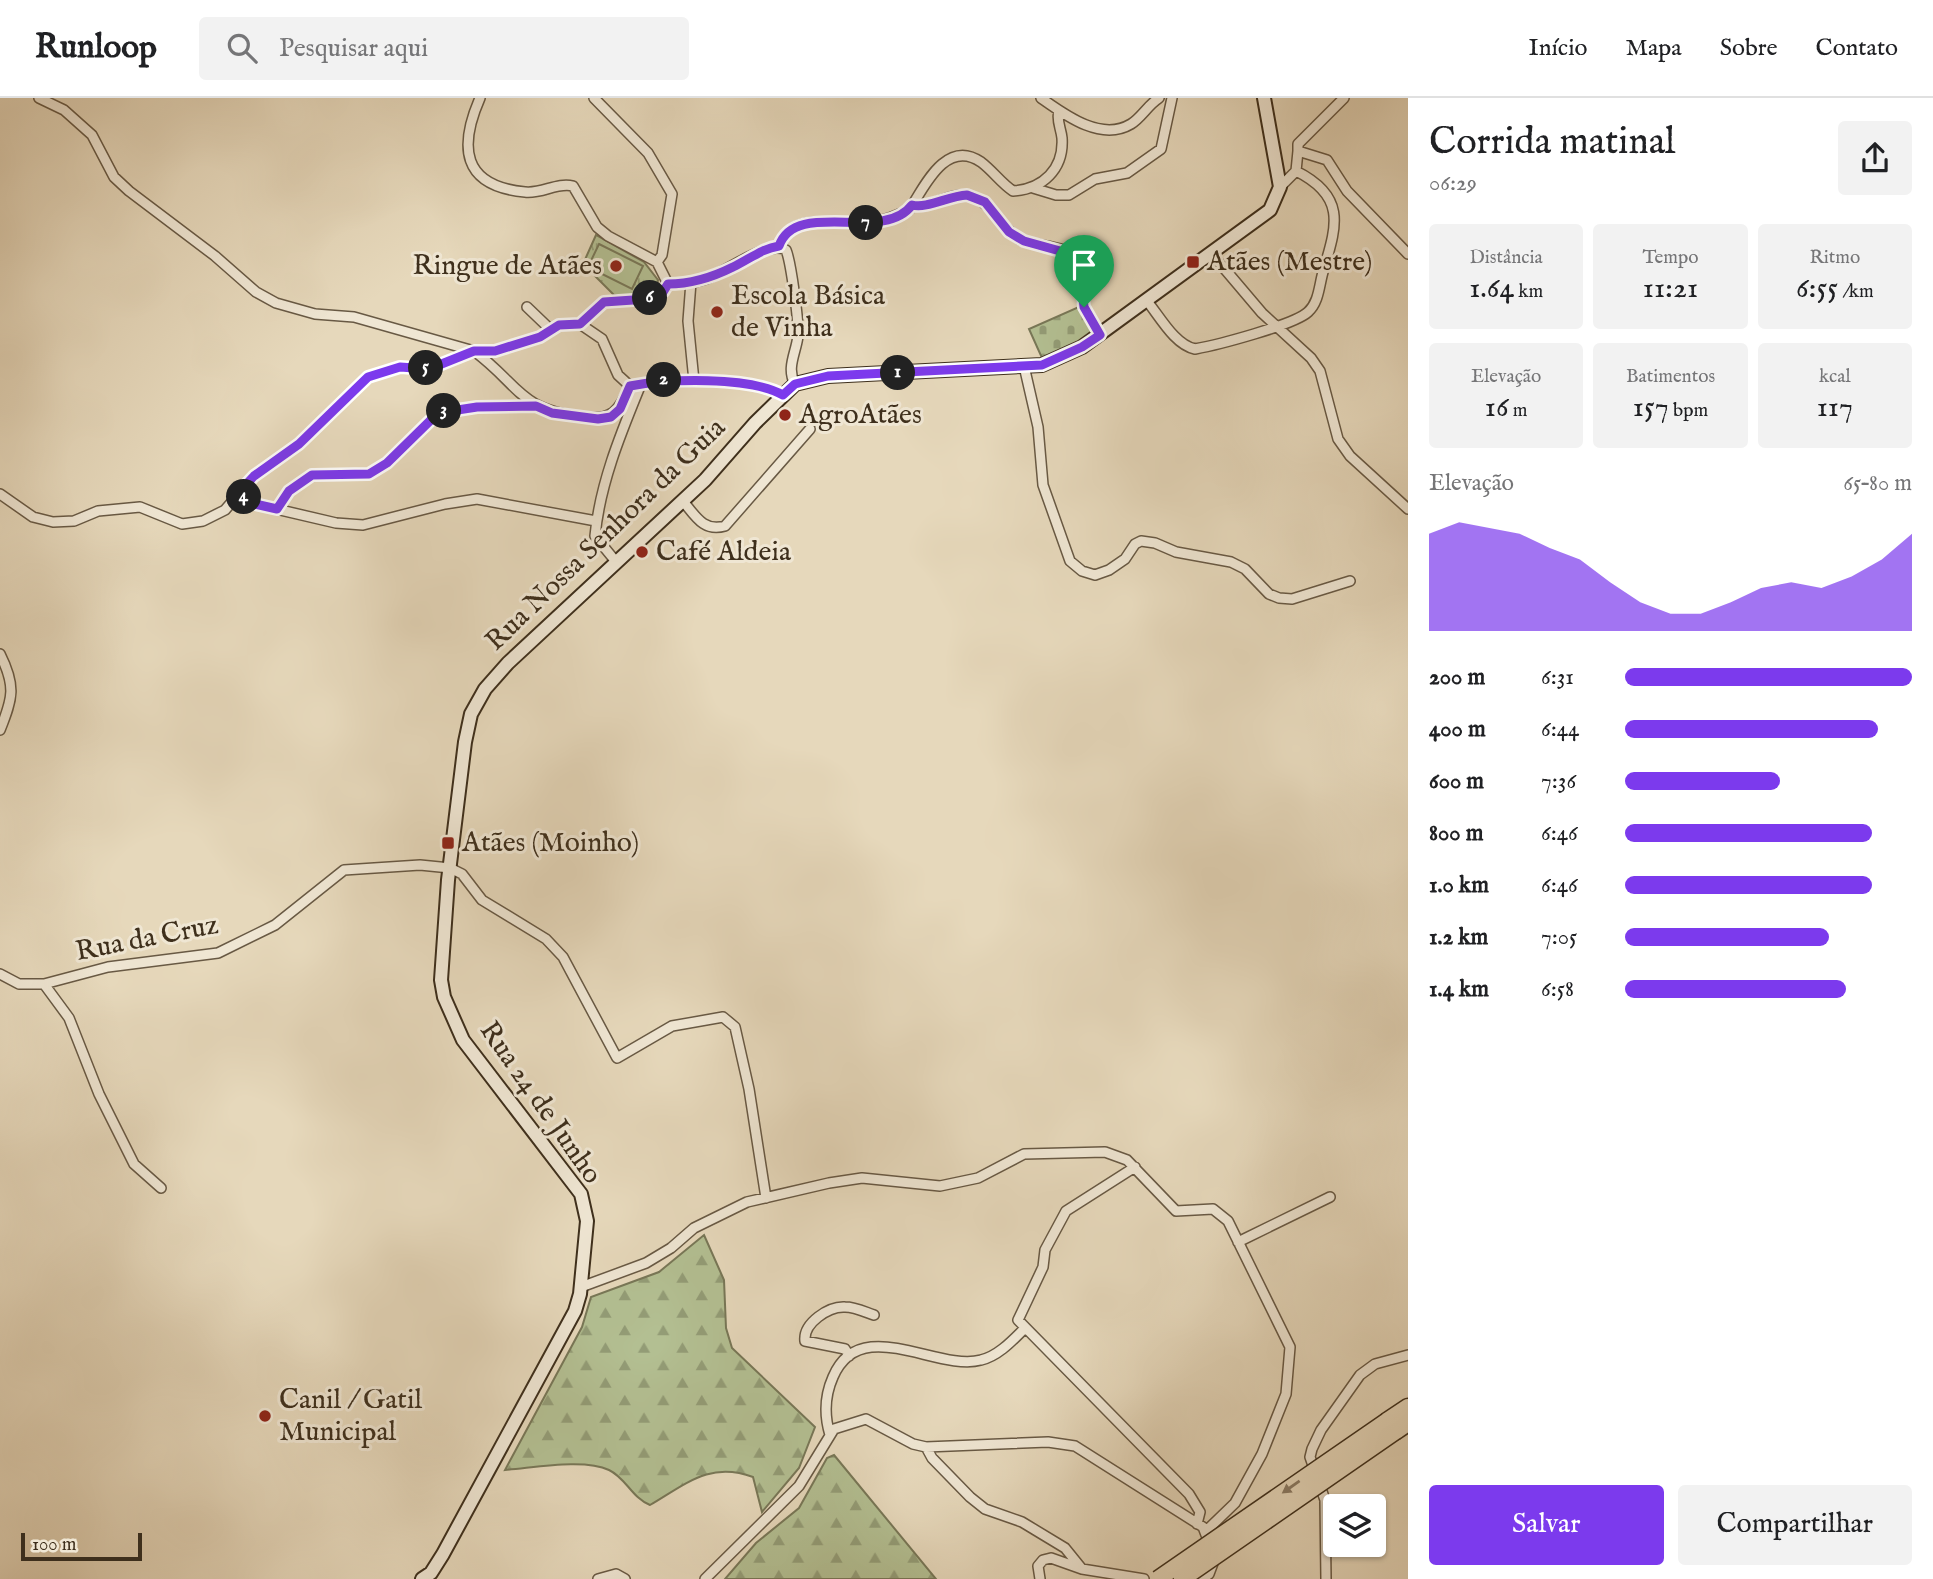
<!DOCTYPE html>
<html lang="pt">
<head>
<meta charset="utf-8">
<style>
  :root { --surface:#fff; --page:#f2f2f2; --text:#202124; --muted:#757577; --line:#e0e0e0; --accent:#7c3aed }
  body { margin:0; font-family:"IM FELL English",serif; background:var(--page); color:var(--text); height:100vh; display:flex; flex-direction:column; font-size:26px; white-space:nowrap }
  * { box-sizing:border-box; margin:0 }
  p { font-size:23px; color:var(--muted) }
  .icon { flex:none; width:38px; height:38px; fill:none; stroke:currentColor; stroke-width:2; stroke-linecap:round; stroke-linejoin:round }
  .map { position:relative; flex:1; overflow:hidden }
  .drawer { display:flex; flex-direction:column; background:var(--surface); width:525px }
  .drawer>* { flex:none }
  .tools { position:absolute; left:1323px; top:1396px; display:grid; gap:14px }
  .tools a { display:grid; place-items:center; width:63px; height:63px; border-radius:7px; background:var(--surface); box-shadow:0 2px 5px #0004; font-size:35px }
  .scale { position:absolute; left:21px; bottom:18px; width:121px; box-sizing:border-box; padding-left:7px; border:4px solid #3e2f1c; border-top:0; font-size:19px; line-height:24px; white-space:nowrap; color:#3e2f1c; -webkit-text-stroke:5px #efe6d3; paint-order:stroke }
  .pin { position:absolute; display:grid; place-items:center; width:60px; height:60px; color:#fff; margin:-72px -30px; border-radius:50% 50% 50% 0; rotate:-45deg; box-shadow:0 0 7px #0007 }
  .pin .icon { rotate:45deg }
  .km { position:absolute; width:35px; height:35px; margin:-18px; border-radius:50%; background:#222; color:#fff; font-size:19px; line-height:35px; text-align:center }
  .round { display:grid; place-items:center; flex:none; width:74px; height:74px; border-radius:7px; background:var(--page) }
  .head { display:flex; align-items:center; justify-content:space-between; height:119px; padding:0 21px }
  h1 { font-size:38px; font-weight:600; line-height:52px }
  .figures { display:grid; grid-template-columns:repeat(3,1fr); gap:10px; height:119px; padding:7px 21px }
  .figures div { display:grid; align-content:center; border-radius:7px; background:var(--page); text-align:center }
  .figures b { font-size:30px; font-weight:600 }
  .figures small { font-size:19px; font-weight:400 }
  .figures p { font-size:19px }
  .chart { height:196px; padding:14px 21px }
  .chart p { display:flex; justify-content:space-between }
  .chart svg { width:100%; height:126px; margin-top:7px; fill:var(--accent); opacity:.7 }
  .primary-button { display:flex; gap:14px; margin-top:auto; padding:14px 21px }
  .primary-button a { flex:1; height:80px; border-radius:7px; background:var(--accent); color:#fff; font-size:28px; font-weight:600; line-height:80px; text-align:center }
  .primary-button a+a { background:var(--page); color:var(--text) }
  ul { padding:0 21px; list-style:none; font-size:23px }
  li { display:grid; grid-template-columns:112px 84px 1fr; align-items:center; height:52px }
  li i { height:18px; border-radius:9px; background:var(--accent) }
  header { display:flex; align-items:center; gap:42px; box-sizing:border-box; height:98px; padding:0 35px; background:var(--surface); border-bottom:2px solid var(--line) }
  header strong { font-size:33px }
  nav { display:flex; gap:38px; margin-inline-start:auto; font-size:24px }
  .search { width:490px; height:63px; background:var(--page); display:flex; align-items:center; gap:18px; box-sizing:border-box; padding:0 24px; border-radius:7px; color:var(--muted); font-size:26px }
  main { display:flex; flex:1; min-height:0 }
  .map>svg:first-child { display:block }
  .forest { fill:url(#forest-firs); stroke:#787757; stroke-width:2 }
  .cemetery { fill:url(#cemetery-stones); stroke:#787757; stroke-width:2 }
  .park { fill:url(#park-tufts); stroke:#787757; stroke-width:2 }
  .garden { fill:#b3bf92; stroke:#787757; stroke-width:2 }
  .lines { fill:none; stroke-linecap:round; stroke-linejoin:round }
  .street-casing { stroke:#685944; stroke-width:12 }
  .secondary-casing { stroke:#3e2f1c; stroke-width:16 }
  .highway-casing { stroke:#3e2f1c; stroke-width:19 }
  .street { stroke:#efe6d3; stroke-width:9 }
  .secondary { stroke:#efe6d3; stroke-width:12 }
  .highway { stroke:#e6d8bb; stroke-width:16 }
  .highway-bridge-casing { stroke:#3e2f1c; stroke-width:19; stroke-linecap:butt }
  .highway-bridge { stroke:#e6d8bb; stroke-width:16 }
  .oneway { fill:#8a7b64 }
  .route-casing { stroke:#fff; stroke-width:14 }
  .route { stroke:#7c3aed; stroke-width:9 }
  .poi-dot { fill:#8f2418; stroke:#efe6d3; stroke-width:2.5 }
  .labels { text-anchor:middle; dominant-baseline:central; stroke-width:6; stroke-linejoin:round; paint-order:stroke }
  .poi-label { font-size:28px; fill:#3e2f1c; stroke:#efe6d3; text-anchor:start }
  .street-label { font-size:28px; fill:#3e2f1c; stroke:#efe6d3 }
</style>
</head>
<body>
<header>
<strong>Runloop</strong>
<div class="search"><svg class="icon" aria-label="search" viewBox="0 0 24 24"><circle cx="10" cy="10" r="6"/><path d="M15 15l6 6"/></svg>Pesquisar aqui</div>
<nav><a>Início</a><a>Mapa</a><a>Sobre</a><a>Contato</a></nav>
</header>
<main>
<div class="map">
<svg width="1408" height="1481" viewBox="0 0 1408 1481">
  <defs>
    <pattern id="forest-firs" width="22" height="20" patternUnits="userSpaceOnUse" patternTransform="scale(1.75)"><rect width="22" height="20" fill="#b3bf92"/><path d="M5 1l3.5 6h-7zM16 11l3.5 6h-7z" fill="#939c76"/></pattern>
    <pattern id="cemetery-stones" width="16" height="16" patternUnits="userSpaceOnUse" patternTransform="scale(1.75)"><rect width="16" height="16" fill="#b3bf92"/><path d="M2 7V4a2 2 0 0 1 4 0v3zM10 15v-3a2 2 0 0 1 4 0v3z" fill="#939c76"/></pattern>
    <pattern id="park-tufts" width="24" height="20" patternUnits="userSpaceOnUse" patternTransform="scale(1.75)"><rect width="24" height="20" fill="#b3bf92"/><path d="M3 7l-1-3M5 7V3M7 7l1-3M15 17l-1-3M17 17v-4M19 17l1-3" fill="none" stroke="#939c76"/></pattern>
  </defs>
  <rect width="100%" height="100%" fill="#e6d8bb"/>
  <filter id="stains"><feTurbulence type="fractalNoise" baseFrequency=".00286" numOctaves="4"/><feColorMatrix values="0 0 0 0 .2 0 0 0 0 .09 0 0 0 0 .02 0 0 0 .5 -.17"/></filter>
  <radialGradient id="worn" r=".72"><stop offset=".6" stop-color="#630" stop-opacity="0"/><stop offset="1" stop-color="#630" stop-opacity=".3"/></radialGradient>
  <path class="forest" d="M704,1137L724,1182L726,1230L732,1250L815,1329L799,1370L762,1414L753,1379C710,1363 686,1386 650,1407C632,1400 626,1380 609,1372C584,1360 533,1370 505,1372L582,1229L591,1199L659,1174Z
    M834,1357L936,1481H725L756,1445L799,1410L827,1360Z"/>
  <path class="cemetery" d="M1081,208L1094,234L1091,238L1042,260L1029,231Z"/>
  <path class="park" d="M596,137L644,164L658,182L656,192L647,197H614L583,166Z"/>
  <path class="garden" d="M599,146L643,168L632,191L588,169Z"/>
  <g class="lines">
    <g class="street-casing">
      <path id="street" d="M39,0L64,12L92,37L114,79L129,93L215,158L256,194L276,205L315,216L354,219L474,253C521,288 517,311 583,319C612,323 619,313 630,288C669,282 748,278 783,297
        M594,0L648,55L672,96L662,157L657,164
        M1041,0C1065,17 1101,44 1131,26C1141,20 1148,7 1159,0
        M1298,53V46L1344,0
        M1280,89L1296,73L1298,53L1327,62L1347,93L1408,156
        M1033,90L1056,97H1069L1095,81L1127,75L1161,51L1172,0
        M912,107C932,112 948,93 969,98C994,104 1000,131 1021,142C1038,150 1070,145 1079,166C1085,179 1079,195 1084,209C1087,218 1095,228 1100,237
        M780,148C792,110 843,130 873,124C886,122 898,117 910,111C924,89 946,40 981,64C993,73 1001,85 1013,93C1043,91 1064,71 1062,40C1061,30 1056,22 1059,13
        M1212,156L1262,215L1311,260L1320,273L1338,341L1350,358L1408,411
        M691,184L688,223L694,283
        M668,186C680,186 694,185 706,181C728,173 766,142 786,152C791,164 799,224 798,238C796,255 786,270 795,286
        M1147,203C1160,219 1175,247 1195,251C1217,247 1294,227 1308,214C1319,204 1319,188 1323,174C1336,129 1348,99 1296,73
        M527,209L551,232
        M580,226L602,241L618,277L630,288
        M1024,268L1038,329L1043,387L1070,463L1082,473L1095,477L1109,472L1125,461L1135,446L1141,443L1155,445L1176,454L1231,464L1245,471L1269,496L1279,500L1292,501L1350,483
        M238,395L255,406L336,425L363,427L445,406L477,401L596,423
        M0,396L33,419L53,424L74,423L98,413L140,409L182,426L203,423L225,412L254,378L299,346L368,279L400,269L429,271L474,253H495L540,239L559,227L580,226L604,204L647,201L663,194L668,186L657,164L608,138L597,129L573,88C557,84 542,96 525,94C461,88 459,48 480,0
        M683,403C696,419 704,434 725,428L810,331
        M277,411L289,393L312,377L369,376L387,365L438,315L477,309L536,308
        M617,465L595,438C600,385 621,335 641,286
        M0,556C16,588 13,600 0,632
        M0,876L19,886H44L108,869L218,855L275,827L344,772L420,767L450,770L462,776L482,802L546,841L563,859L617,960L672,928L723,919L735,929L749,991L766,1100
        M44,886L69,920L99,996L134,1066L161,1090
        M1135,1069L1066,1113L1045,1152L1043,1169L1018,1222L1189,1396L1200,1414L1197,1426
        M1238,1144L1330,1099
        M581,1189L646,1165L671,1150L694,1130L747,1104L829,1085L862,1080L940,1088L978,1080L1024,1056L1105,1054L1127,1062L1176,1113L1213,1111L1228,1123L1290,1249L1286,1296L1262,1356L1235,1405L1205,1434
        M849,1258L845,1251L805,1243C803,1225 829,1208 845,1209C855,1209 865,1214 874,1217
        M830,1337C824,1317 825,1297 833,1279C860,1215 937,1274 981,1262C998,1258 1012,1243 1024,1231
        M926,1349L932,1360L970,1399L985,1411L1022,1424L1065,1450L1082,1471
        M598,1481L616,1476L625,1481
        M705,1481L799,1388L834,1331L866,1321L913,1346L926,1349L1048,1344L1075,1348L1203,1429L1206,1437
        M1040,1481L1038,1468L1043,1462L1051,1460L1082,1471L1144,1481
        M1202,1481L1209,1476L1215,1460
        M1326,1481L1325,1402L1310,1359L1312,1351L1321,1332L1360,1277L1375,1266L1408,1257"/>
    </g>
    <g class="secondary-casing">
      <path id="secondary" d="M422,1481L431,1475L443,1456L575,1213L580,1196L587,1123L581,1096L463,942L444,899L441,882L448,782L465,644L471,616L485,591L508,565L705,382L755,325L795,286L828,278L1042,267L1082,249L1270,112L1280,89L1264,0"/>
    </g>
    <g class="highway-casing">
      <path id="highway" d="M1387,1323L1408,1309
        M1396,1333L1408,1325"/>
    </g>
    <use href="#street" class="street"/>
    <use href="#secondary" class="secondary"/>
    <use href="#highway" class="highway"/>
    <g class="highway-bridge-casing">
      <path id="highway-bridge" d="M1158,1481L1387,1323
        M1182,1481L1396,1333"/>
    </g>
    <use href="#highway-bridge" class="highway-bridge"/>
  </g>
  <defs><path id="oneway-solid" d="M-6-.8H1V-3.2L6.5 0L1 3.2V.8H-6Z" transform="scale(1.75)"/></defs>
  <use class="oneway" href="#oneway-solid" transform="translate(1291 1389) rotate(145)"/>
  <g class="lines">
    <g class="route-casing">
      <path id="route" d="M967,97L985,104L1009,134L1024,143L1071,156L1079,165L1084,209L1100,237L1082,249L1042,267L828,278L795,286L783,297C749,278 668,281 630,288L620,311L611,319L598,321L552,315L536,308L477,309L438,315L387,365L369,376L312,377L289,393L277,411L255,406L238,395L254,378L299,346L368,279L400,269L429,271L474,253H495L540,239L559,227L580,226L604,204L648,201L663,194L668,186C691,186 713,179 733,169C750,161 761,151 779,148C796,100 883,146 912,107C927,111 948,98 967,97Z"/>
    </g>
    <use href="#route" class="route"/>
  </g>
  <g class="poi-dot">
    <rect x="1186" y="157" width="14" height="14" rx="3.5"/>
    <circle cx="616" cy="168" r="7"/>
    <circle cx="717" cy="214" r="7"/>
    <circle cx="785" cy="317" r="7"/>
    <circle cx="642" cy="454" r="7"/>
    <rect x="441" y="738" width="14" height="14" rx="3.5"/>
    <circle cx="265" cy="1318" r="7"/>
  </g>
  <g class="labels">
    <g class="poi-label">
      <text x="1207" y="164">Atães (Mestre)</text>
      <text x="602" y="168" text-anchor="end">Ringue de Atães</text>
      <text x="731" y="198">Escola Básica<tspan x="731" dy="32">de Vinha</tspan></text>
      <text x="799" y="317">AgroAtães</text>
      <text x="656" y="454">Café Aldeia</text>
      <text x="462" y="745">Atães (Moinho)</text>
      <text x="279" y="1302">Canil / Gatil<tspan x="279" dy="32">Municipal</tspan></text>
    </g>
    <g class="street-label">
      <text transform="translate(606 437) rotate(-44)">Rua Nossa Senhora da Guia</text>
      <text transform="translate(147 841) rotate(-11)">Rua da Cruz</text>
      <text transform="translate(540 1005) rotate(55)">Rua 24 de Junho</text>
    </g>
  </g>
  <rect width="100%" height="100%" filter="url(#stains)"/>
  <rect width="100%" height="100%" fill="url(#worn)"/>
</svg>
<div class="tools">
<a><svg class="icon" aria-label="layers" viewBox="0 0 24 24"><path d="M12 4l9 5-9 5-9-5zM3 14l9 5 9-5"/></svg></a>
</div>
<div class="scale">100 m</div>
<div class="pin" style="left:1084px;top:209px;background:#1e9e55"><svg class="icon" aria-label="arrive" viewBox="0 0 24 24"><path d="M6 21V4h12l-3 4 3 4H6"/></svg></div>
<b class="km" style="left:898px;top:275px">1</b>
<b class="km" style="left:664px;top:282px">2</b>
<b class="km" style="left:444px;top:313px">3</b>
<b class="km" style="left:244px;top:399px">4</b>
<b class="km" style="left:426px;top:270px">5</b>
<b class="km" style="left:650px;top:200px">6</b>
<b class="km" style="left:866px;top:125px">7</b>
</div>
<section class="drawer">
<div class="head"><div><h1>Corrida matinal</h1><p>06:29</p></div><a class="round"><svg class="icon" aria-label="share" viewBox="0 0 24 24"><path d="M12 15V3M7 8l5-5 5 5M5 13v7h14v-7"/></svg></a></div>
<div class="figures">
<div><p>Distância</p><b>1.64<small> km</small></b></div>
<div><p>Tempo</p><b>11:21</b></div>
<div><p>Ritmo</p><b>6:55<small> /km</small></b></div>
</div>
<div class="figures">
<div><p>Elevação</p><b>16<small> m</small></b></div>
<div><p>Batimentos</p><b>157<small> bpm</small></b></div>
<div><p>kcal</p><b>117</b></div>
</div>
<div class="chart"><p><span>Elevação</span>65–80 m</p>
<svg viewBox="0 0 160 44" preserveAspectRatio="none"><path d="M0 44V10L10 6L20 8L30 10L40 15L50 19L60 27L70 34L80 38L90 38L100 34L110 29L120 27L130 29L140 25L150 19L160 10V44z"/></svg>
</div>
<ul>
<li><b>200 m</b>6:31<i style="width:100%"></i></li>
<li><b>400 m</b>6:44<i style="width:88%"></i></li>
<li><b>600 m</b>7:36<i style="width:54%"></i></li>
<li><b>800 m</b>6:46<i style="width:86%"></i></li>
<li><b>1.0 km</b>6:46<i style="width:86%"></i></li>
<li><b>1.2 km</b>7:05<i style="width:71%"></i></li>
<li><b>1.4 km</b>6:58<i style="width:77%"></i></li>
</ul>
<div class="primary-button"><a>Salvar</a><a>Compartilhar</a></div>
</section>
</main>
</body>
</html>
